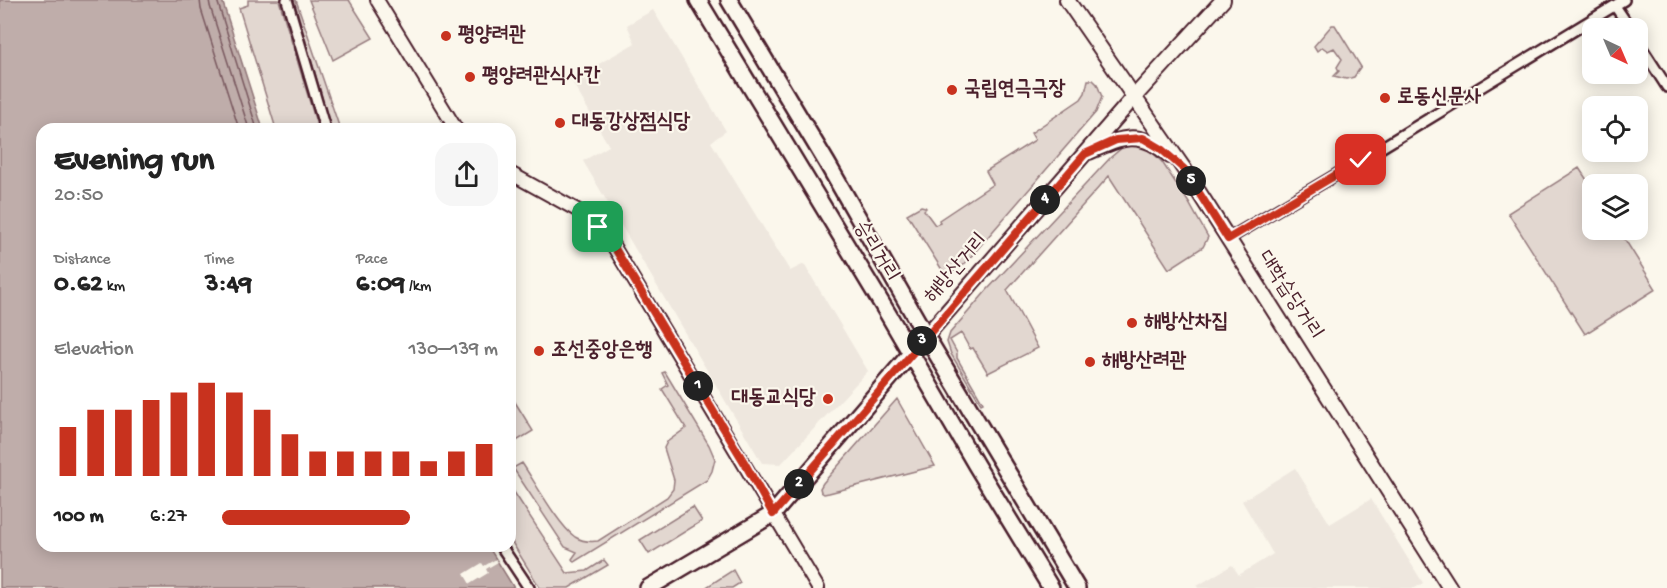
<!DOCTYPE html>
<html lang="en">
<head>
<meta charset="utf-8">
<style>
  :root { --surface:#fff; --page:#f6f6f6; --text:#222; --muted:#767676; --accent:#c8321e }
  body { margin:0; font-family:"Gochi Hand","Poor Story",sans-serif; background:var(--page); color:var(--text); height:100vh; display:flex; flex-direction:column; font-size:22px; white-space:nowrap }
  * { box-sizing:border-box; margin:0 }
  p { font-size:20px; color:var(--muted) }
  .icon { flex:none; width:33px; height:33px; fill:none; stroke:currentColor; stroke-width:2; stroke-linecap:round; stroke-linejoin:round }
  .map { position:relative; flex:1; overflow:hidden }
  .drawer { position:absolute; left:36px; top:123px; width:480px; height:429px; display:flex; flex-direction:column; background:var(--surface); border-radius:18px; box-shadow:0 3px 15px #0003 }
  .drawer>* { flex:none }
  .needle { width:39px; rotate:136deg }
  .tools { position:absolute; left:1582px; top:18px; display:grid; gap:12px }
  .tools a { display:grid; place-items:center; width:66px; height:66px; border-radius:12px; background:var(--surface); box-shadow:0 3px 15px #0003; font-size:30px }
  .pin { position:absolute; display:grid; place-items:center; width:51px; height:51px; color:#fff; margin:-26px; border-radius:12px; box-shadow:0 3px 9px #0006 }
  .km { position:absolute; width:30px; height:30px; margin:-15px; border-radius:50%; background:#222; color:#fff; font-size:16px; line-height:30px; text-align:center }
  .round { display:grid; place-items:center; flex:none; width:63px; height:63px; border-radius:18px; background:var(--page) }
  .summary { display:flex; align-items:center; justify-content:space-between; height:102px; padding:0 18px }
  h1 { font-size:33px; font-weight:700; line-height:45px }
  .figures { display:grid; grid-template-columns:repeat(3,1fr); gap:9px; height:102px; padding:6px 18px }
  .figures div { display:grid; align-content:center }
  .figures b { font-size:26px; font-weight:700 }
  .figures small { font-size:16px; font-weight:400 }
  .figures p { font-size:16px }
  .chart { height:168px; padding:12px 18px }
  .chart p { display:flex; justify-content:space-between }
  .chart svg { width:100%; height:108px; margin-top:6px; stroke:var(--accent); stroke-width:6 }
  ul { padding:0 18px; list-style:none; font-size:20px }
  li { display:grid; grid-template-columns:96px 72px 1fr; align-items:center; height:45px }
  li i { height:15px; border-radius:8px; background:var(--accent) }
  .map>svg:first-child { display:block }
  .built { fill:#eee7de }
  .green { fill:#e2d7d0; stroke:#967b7e; stroke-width:1.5 }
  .water { fill:#bfadaa; stroke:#907477; stroke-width:1.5 }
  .pier { fill:#fbf7ec }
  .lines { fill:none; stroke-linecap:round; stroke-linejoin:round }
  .shore { stroke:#79585e; stroke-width:1.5 }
  .minor-casing { stroke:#4a1f2b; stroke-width:14 }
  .tertiary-casing { stroke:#4a1f2b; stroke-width:16 }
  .secondary-casing { stroke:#4a1f2b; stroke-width:18 }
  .primary-casing { stroke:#4a1f2b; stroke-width:20 }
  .minor { stroke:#fbf7ec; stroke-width:9 }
  .tertiary { stroke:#fbf7ec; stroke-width:12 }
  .secondary { stroke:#fbf7ec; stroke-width:14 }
  .primary { stroke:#fbf7ec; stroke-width:15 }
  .route-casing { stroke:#fff; stroke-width:12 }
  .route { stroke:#c8321e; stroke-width:8 }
  .poi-dot { fill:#c8321e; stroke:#fbf7ec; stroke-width:2 }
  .labels { text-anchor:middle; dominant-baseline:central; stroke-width:4.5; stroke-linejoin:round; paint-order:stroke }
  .poi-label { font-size:21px; font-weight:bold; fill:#4a1f2b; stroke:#fbf7ec; text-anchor:start }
  .street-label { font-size:21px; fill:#4a1f2b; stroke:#fbf7ec }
</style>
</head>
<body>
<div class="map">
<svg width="1667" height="588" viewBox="0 0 1667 588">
  <rect width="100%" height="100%" fill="#fbf7ec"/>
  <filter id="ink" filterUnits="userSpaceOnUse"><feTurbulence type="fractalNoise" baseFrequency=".0167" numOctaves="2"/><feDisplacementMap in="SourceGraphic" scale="12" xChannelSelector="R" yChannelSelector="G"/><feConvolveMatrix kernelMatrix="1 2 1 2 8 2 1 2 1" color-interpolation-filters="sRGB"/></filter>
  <g filter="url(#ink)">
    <path class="built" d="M653,10L726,131L711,142L790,271L804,264L868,371L781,464L762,463L583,161L609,146L571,80L635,43L627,25Z
      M1295,468L1330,524L1371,499L1423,583L1415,588H1198L1197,586L1232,565L1239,575L1273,554L1242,501Z"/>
    <path class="green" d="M248,0H279L318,129H276L239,8L248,5Z
      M294,0H296L340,129H331Z
      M309,0H349L373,38L333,60Z
      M1332,25H1335L1361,67L1354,77L1346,79L1334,76L1339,71L1337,67L1342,59L1334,48L1328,51L1322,47L1317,51L1314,46Z
      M1088,80H1093L1097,84L1102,97L1096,112L961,268L952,273H944L907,214L921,206L925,207L926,208L924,210L935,225L940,223L939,220L993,184L986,171L1035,140L1031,133L1081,99L1085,93Z
      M1131,144L1142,145L1151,151L1162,162L1189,203L1208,237L1203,247L1169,269L1109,176L1007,290L1038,348L988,373L973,348L970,349L961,333L950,340L957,353V358L983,403L981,404L951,354L947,342L950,333L988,289L1111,157L1123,147Z
      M1579,168L1593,189V230H1619L1656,289L1585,334L1508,213Z
      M665,372L709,445L715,459L712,471L707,480L574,562L572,559L577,552L565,547L513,468L522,463C535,482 558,525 575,537C583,542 590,542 598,541L667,497L673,489L674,480L664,448L667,442L686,428L662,389L668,385L662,373Z
      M510,394L533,431L510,445Z
      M897,399L935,466L829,493L824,494L821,492L820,488L823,483Z
      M510,486L567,573L587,571L604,560L608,565L569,588H540L510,539Z
      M693,507L702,521L649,554L640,540Z
      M733,570L740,583L732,588H705Z"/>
    <path class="water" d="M0,0H222L263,129H42V546H488L514,588H0Z"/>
    <path class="pier" d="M496,559L498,562L486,569L488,573L470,584L464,574L482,563L484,566Z"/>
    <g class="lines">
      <path class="shore" d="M200,0L201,9L239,129
        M209,0L210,6L249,129
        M217,0L257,129"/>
      <g class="minor-casing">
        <path id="minor" d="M287,0L325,129
          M1615,6L1630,28
          M1638,42L1667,87
          M1228,239L1361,160L1624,0
          M501,546L529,588"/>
      </g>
      <g class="tertiary-casing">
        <path id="tertiary" d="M377,0L456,129
          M510,173L577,210L598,227L611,242L818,588"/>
      </g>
      <g class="secondary-casing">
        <path id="secondary" d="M1067,0L1184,169L1450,588
          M1089,152C1123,137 1140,129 1170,156
          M926,336L1134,97L1223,0"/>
      </g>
      <g class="primary-casing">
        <path id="primary" d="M698,0L888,314L976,465L1051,588
          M729,0L827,163L926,336L1077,588
          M648,588L773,514L926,336"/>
      </g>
      <use href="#minor" class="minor"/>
      <use href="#tertiary" class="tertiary"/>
      <use href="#secondary" class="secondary"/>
      <use href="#primary" class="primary"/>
    </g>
  </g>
  <g class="lines" filter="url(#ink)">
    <g class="route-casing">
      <path id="route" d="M598,227L611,242L744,462L773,514L1085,154L1116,140L1143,138L1160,148L1184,169L1228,239L1361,160"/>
    </g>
    <use href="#route" class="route"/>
  </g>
  <g class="poi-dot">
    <circle cx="446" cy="36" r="6"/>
    <circle cx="470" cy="77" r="6"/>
    <circle cx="952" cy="90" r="6"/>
    <circle cx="1385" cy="98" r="6"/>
    <circle cx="560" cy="123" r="6"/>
    <circle cx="1132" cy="323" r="6"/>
    <circle cx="539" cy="351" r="6"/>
    <circle cx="1090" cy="362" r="6"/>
    <circle cx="828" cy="399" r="6"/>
  </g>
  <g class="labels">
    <g class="poi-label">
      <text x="458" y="36">평양려관</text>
      <text x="482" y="77">평양려관식사칸</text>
      <text x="964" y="90">국립연극극장</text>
      <text x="1397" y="98">로동신문사</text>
      <text x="572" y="123">대동강상점식당</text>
      <text x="1144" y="323">해방산차집</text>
      <text x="551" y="351">조선중앙은행</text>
      <text x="1102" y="362">해방산려관</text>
      <text x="816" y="399" text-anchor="end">대동교식당</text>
    </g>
    <g class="street-label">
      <text transform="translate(875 252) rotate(59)">승리거리</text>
      <text transform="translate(957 269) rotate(-49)">해방산거리</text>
      <text transform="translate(1289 296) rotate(57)">대학습당거리</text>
    </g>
  </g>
</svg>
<div class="tools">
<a><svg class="needle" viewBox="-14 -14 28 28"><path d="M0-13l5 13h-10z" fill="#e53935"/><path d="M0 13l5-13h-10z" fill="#767676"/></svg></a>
<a><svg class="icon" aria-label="locate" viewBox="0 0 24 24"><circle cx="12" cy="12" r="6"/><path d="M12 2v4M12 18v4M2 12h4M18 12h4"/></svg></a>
<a><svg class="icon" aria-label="layers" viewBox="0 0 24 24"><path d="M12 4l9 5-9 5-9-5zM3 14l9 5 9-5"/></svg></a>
</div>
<div class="pin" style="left:598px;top:227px;background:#1e9e55"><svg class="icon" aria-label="arrive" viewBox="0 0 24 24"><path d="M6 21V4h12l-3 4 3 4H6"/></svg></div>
<div class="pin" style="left:1361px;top:160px;background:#d93025"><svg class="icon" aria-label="check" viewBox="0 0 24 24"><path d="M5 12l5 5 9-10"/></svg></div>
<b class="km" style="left:698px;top:386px">1</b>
<b class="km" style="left:799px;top:484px">2</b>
<b class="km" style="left:922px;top:341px">3</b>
<b class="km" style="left:1045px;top:200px">4</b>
<b class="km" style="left:1191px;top:181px">5</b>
<section class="drawer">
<div class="summary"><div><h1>Evening run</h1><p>20:50</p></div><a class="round"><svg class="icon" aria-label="share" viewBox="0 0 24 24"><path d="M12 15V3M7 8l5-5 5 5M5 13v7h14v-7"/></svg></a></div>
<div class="figures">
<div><p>Distance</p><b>0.62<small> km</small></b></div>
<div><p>Time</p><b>3:49</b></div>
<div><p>Pace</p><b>6:09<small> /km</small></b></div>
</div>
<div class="chart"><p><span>Elevation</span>130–139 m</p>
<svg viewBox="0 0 160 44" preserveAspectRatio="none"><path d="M5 44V24M15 44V17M25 44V17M35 44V13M45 44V10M55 44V6M65 44V10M75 44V17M85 44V27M95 44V34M105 44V34M115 44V34M125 44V34M135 44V38M145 44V34M155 44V31"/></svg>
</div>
<ul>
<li><b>100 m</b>6:27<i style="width:68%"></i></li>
</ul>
</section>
</div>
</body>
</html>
